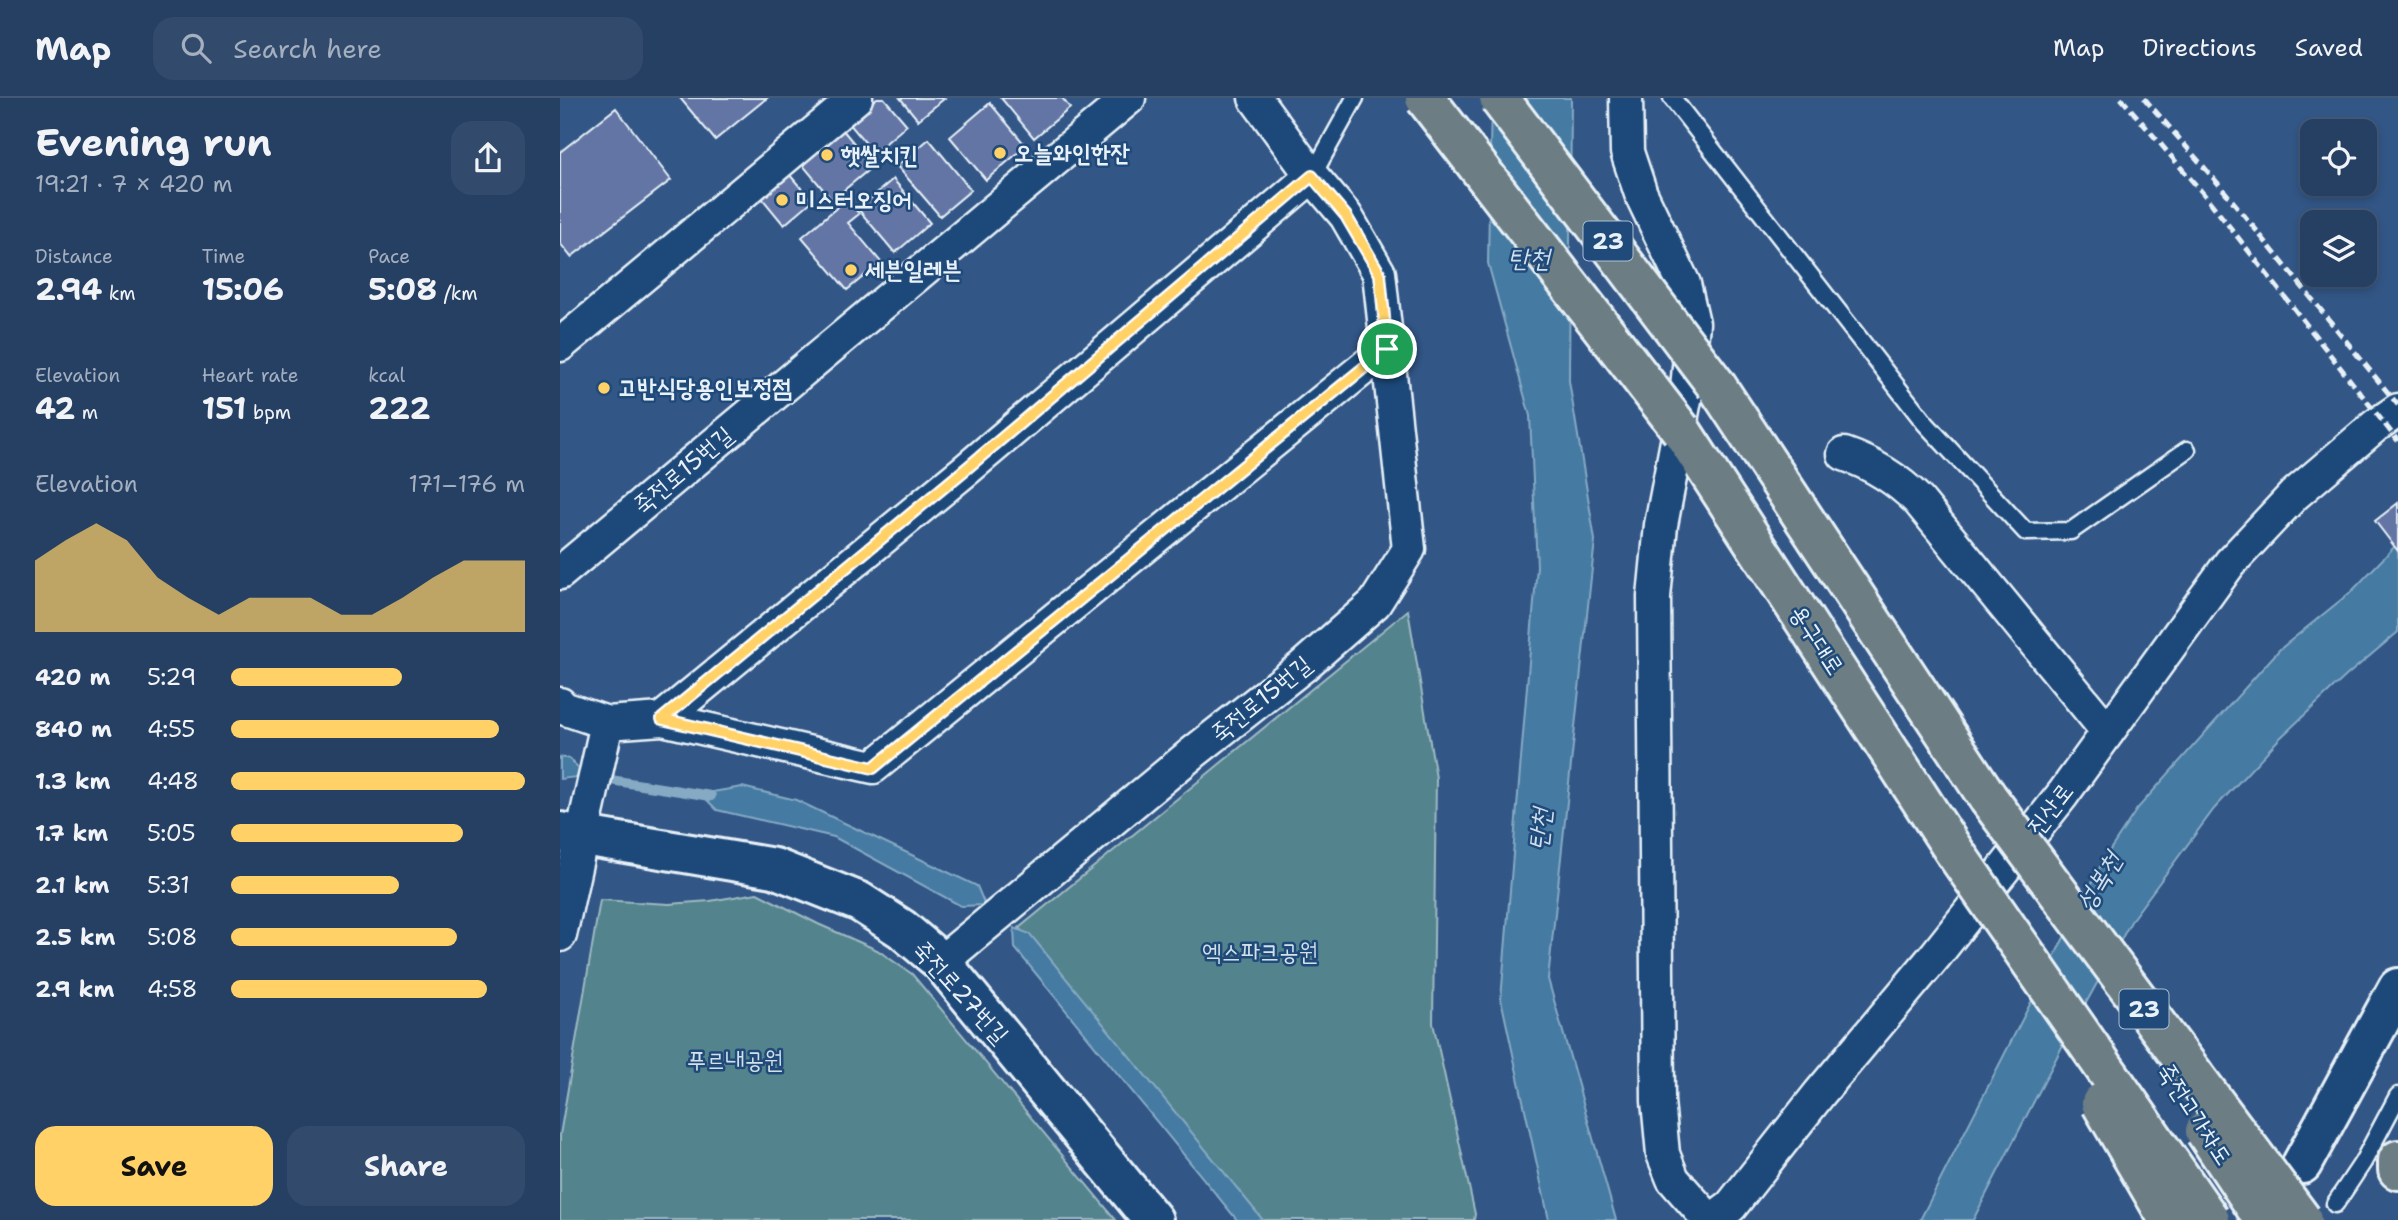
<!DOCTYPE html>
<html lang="en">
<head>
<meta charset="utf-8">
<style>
  :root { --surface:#264064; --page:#324b6d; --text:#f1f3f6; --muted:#a4afbf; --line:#425978; --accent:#ffd166 }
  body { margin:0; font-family:"Shantell Sans","Poor Story",sans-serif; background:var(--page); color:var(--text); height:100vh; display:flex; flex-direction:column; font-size:26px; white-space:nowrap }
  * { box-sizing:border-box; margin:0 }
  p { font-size:23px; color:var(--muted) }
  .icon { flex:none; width:38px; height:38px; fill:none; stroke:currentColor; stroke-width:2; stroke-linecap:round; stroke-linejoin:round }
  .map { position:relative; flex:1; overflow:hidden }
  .side { display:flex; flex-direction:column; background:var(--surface); width:560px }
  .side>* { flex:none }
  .buttons { position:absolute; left:1740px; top:21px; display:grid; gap:14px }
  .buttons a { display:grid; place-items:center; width:77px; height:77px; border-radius:14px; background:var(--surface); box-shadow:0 4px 10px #0003,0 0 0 2px var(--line); font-size:35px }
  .pin { position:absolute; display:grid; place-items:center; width:60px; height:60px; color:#fff; margin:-30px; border:4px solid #fff; border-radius:50%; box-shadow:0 2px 7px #0007 }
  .round { display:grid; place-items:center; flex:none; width:74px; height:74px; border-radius:21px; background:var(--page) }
  .overview { display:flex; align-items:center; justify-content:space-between; height:119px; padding:0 35px }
  h1 { font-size:38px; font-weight:700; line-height:52px }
  .metrics { display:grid; grid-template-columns:repeat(3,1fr); gap:10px; height:119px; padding:7px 35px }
  .metrics div { display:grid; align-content:center }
  .metrics b { font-size:30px; font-weight:700 }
  .metrics small { font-size:19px; font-weight:400 }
  .metrics p { font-size:19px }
  .chart { height:196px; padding:14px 35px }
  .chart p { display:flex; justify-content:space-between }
  .chart svg { width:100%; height:126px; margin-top:7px; fill:var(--accent); opacity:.7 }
  .action { display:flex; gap:14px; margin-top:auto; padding:14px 35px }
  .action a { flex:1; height:80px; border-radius:21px; background:var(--accent); color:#111; font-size:28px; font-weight:700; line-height:80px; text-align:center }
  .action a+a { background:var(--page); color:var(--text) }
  ul { padding:0 35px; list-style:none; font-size:23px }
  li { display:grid; grid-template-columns:112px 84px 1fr; align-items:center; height:52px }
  li i { height:18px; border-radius:9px; background:var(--accent) }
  header { display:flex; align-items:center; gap:42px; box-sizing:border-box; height:98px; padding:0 35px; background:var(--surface); border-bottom:2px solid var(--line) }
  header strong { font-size:33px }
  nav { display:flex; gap:38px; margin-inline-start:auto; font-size:24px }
  .search { width:490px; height:63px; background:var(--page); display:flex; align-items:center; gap:18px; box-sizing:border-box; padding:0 24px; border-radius:21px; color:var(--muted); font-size:26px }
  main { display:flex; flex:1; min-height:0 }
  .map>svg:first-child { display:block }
  .green { fill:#53838d; stroke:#9ebac2; stroke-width:2 }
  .water { fill:#457aa2; stroke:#86aac4; stroke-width:2 }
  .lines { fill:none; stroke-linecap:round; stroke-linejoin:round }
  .stream { stroke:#86aac4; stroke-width:10 }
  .building { fill:#6375a4; stroke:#e8f1f8; stroke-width:2 }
  .service-casing { stroke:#e8f1f8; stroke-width:21 }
  .minor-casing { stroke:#e8f1f8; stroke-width:37 }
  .tertiary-casing { stroke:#e8f1f8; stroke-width:44 }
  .primary-casing { stroke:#e8f1f8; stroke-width:44 }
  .service { stroke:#1f4a7a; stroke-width:16 }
  .minor { stroke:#1f4a7a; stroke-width:32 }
  .tertiary { stroke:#1f4a7a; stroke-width:38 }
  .primary { stroke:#6c7e84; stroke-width:38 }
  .rail { stroke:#e8f1f8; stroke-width:5; stroke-dasharray:10 5; stroke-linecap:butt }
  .primary-bridge-casing { stroke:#e8f1f8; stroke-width:44; stroke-linecap:butt }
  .primary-bridge { stroke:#6c7e84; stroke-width:38 }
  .route-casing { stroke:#fff; stroke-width:14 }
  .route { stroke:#ffd166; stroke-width:9 }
  .poi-dot { fill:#ffd166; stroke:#1f4a7a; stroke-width:2.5 }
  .labels { text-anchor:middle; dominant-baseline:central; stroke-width:5; stroke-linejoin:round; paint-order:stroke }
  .shield { fill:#1f4a7a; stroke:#acbfd2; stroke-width:2 }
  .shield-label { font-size:23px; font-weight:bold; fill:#e8f1f8 }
  .poi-label { font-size:24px; font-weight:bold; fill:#e8f1f8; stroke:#1f4a7a; text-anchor:start }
  .street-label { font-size:24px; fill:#e8f1f8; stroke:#1f4a7a }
  .park-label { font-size:24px; fill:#d2e0e8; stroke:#1f4a7a }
  .water-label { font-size:26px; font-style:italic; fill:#d0dfeb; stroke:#1f4a7a }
</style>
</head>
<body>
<header>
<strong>Map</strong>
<div class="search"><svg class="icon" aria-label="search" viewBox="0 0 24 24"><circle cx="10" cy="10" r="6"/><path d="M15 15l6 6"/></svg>Search here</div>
<nav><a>Map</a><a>Directions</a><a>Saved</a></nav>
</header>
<main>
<section class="side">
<div class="overview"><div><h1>Evening run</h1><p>19:21 · 7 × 420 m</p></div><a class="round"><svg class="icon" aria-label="share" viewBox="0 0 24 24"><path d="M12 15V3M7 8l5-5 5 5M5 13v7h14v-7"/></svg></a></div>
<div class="metrics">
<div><p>Distance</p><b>2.94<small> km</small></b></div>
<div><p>Time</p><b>15:06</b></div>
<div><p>Pace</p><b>5:08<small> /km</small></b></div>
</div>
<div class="metrics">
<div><p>Elevation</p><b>42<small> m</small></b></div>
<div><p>Heart rate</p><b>151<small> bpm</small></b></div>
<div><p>kcal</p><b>222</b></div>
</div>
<div class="chart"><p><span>Elevation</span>171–176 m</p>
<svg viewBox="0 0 160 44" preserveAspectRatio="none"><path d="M0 44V19L10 12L20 6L30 12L40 25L50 32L60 38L70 32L80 32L90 32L100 38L110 38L120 32L130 25L140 19L150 19L160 19V44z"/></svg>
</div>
<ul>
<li><b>420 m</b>5:29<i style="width:58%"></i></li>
<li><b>840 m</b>4:55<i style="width:91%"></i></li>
<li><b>1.3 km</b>4:48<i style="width:100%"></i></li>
<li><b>1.7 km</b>5:05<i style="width:79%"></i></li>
<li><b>2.1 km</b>5:31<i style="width:57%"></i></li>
<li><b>2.5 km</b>5:08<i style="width:77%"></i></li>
<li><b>2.9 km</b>4:58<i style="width:87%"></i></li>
</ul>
<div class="action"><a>Save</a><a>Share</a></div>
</section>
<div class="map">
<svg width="1838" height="1122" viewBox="0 0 1838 1122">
  <rect width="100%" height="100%" fill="#325686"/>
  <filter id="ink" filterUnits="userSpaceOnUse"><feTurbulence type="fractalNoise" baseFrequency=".0143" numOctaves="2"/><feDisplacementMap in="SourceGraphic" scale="14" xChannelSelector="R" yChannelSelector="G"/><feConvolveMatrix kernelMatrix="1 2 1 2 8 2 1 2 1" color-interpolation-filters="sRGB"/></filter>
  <g filter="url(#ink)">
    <path class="green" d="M848,512L876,680L873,925L915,1116L914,1122H695L459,830Z
      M197,795L258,826L317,852L352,876L556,1122H0V1037L40,802L109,806L150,803Z"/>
    <path class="water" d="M931,0H1011L1009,283L1035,442L988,881L1056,1122H989L941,901L977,468L970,318L928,165Z
      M1838,445V534L1786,578L1719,641L1654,711L1573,820L1505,943L1413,1122H1360L1544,761L1577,711L1719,552L1792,493Z
      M0,659L10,661L26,678L0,681Z
      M182,689L236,702L417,788L425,807L401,808L274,739L157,712L141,696Z
      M454,830L470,836L703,1122H677L455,850Z"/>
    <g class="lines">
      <path class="stream" d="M38,680L151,698"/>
    </g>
    <path class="building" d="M120,0H207L155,42Z
      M317,0H324L347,27L314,55L288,24Z
      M340,0H385L358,22Z
      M441,0H502L510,10L474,40Z
      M430,5L466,48L426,82L390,39Z
      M56,10L111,82L11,159L0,145V54Z
      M282,31L313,68L272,102L241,65Z
      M369,41L411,92L380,118L337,68Z
      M229,76L252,103L224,127L201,99Z
      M333,81L370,125L335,155L298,111Z
      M287,101L299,116L288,125L321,164L287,192L242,139Z
      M1838,405V453L1815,423Z"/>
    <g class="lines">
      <g class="service-casing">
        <path id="service" d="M1112,0L1365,325L1466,434L1511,433L1627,352
          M752,78L795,0
          M1775,1106L1803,1064L1838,998"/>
      </g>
      <g class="minor-casing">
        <path id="minor" d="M1066,0L1067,54L1081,96L1124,186L1133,225L1127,291L1101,427L1094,499L1098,1003L1103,1056L1113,1081L1149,1122
          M0,247L296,0
          M1284,356C1313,366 1336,380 1358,402L1548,634
          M0,475L569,0
          M0,606L3,610L47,625
          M102,621L313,669L827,251
          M0,837L47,625L102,621L407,371L752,78
          M381,864L634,654L742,569L815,505L849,451L819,175L786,118L752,78L695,0
          M1152,1122L1171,1108L1260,995L1375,858L1503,696L1670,465L1734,397L1815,328L1838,312"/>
      </g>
      <g class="tertiary-casing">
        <path id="tertiary" d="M0,734L214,770L300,804L342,831L381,864L593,1122
          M1742,1066L1838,890"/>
      </g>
      <g class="primary-casing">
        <path id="primary" d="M1156,287L1428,700
          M1121,332L1394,753
          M1838,1062V1072"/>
      </g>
      <use href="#service" class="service"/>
      <use href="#minor" class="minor"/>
      <use href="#tertiary" class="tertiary"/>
      <use href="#primary" class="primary"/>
      <path class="rail" d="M1561,0L1647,100L1838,343
        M1584,0L1662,90L1838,307"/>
      <g class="primary-bridge-casing">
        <path id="primary-bridge" d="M865,0L1121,332
          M939,0L1156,287
          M1428,700L1742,1122
          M1394,753L1650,1122
          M1541,1005L1609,1122
          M1645,1033L1704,1122"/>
      </g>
      <use href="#primary-bridge" class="primary-bridge"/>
    </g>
  </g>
  <g class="lines" filter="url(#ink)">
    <g class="route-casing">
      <path id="route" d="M752,78L786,118L820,176L827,251L313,670L102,621L407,370Z"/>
    </g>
    <use href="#route" class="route"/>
  </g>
  <g class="poi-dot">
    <circle cx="440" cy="55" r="7"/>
    <circle cx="267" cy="57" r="7"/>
    <circle cx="222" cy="102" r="7"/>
    <circle cx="291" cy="172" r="7"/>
    <circle cx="44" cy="290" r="7"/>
  </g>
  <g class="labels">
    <g class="shield">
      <rect x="1023.5" y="123.5" width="49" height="39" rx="5"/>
      <rect x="1559.5" y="891.5" width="49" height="39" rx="5"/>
    </g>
    <g class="shield-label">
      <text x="1048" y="143">23</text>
      <text x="1584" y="911">23</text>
    </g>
    <g class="poi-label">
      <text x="454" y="55">오늘와인한잔</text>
      <text x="281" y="57">햇쌀치킨</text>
      <text x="236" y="102">미스터오징어</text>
      <text x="305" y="172">세븐일레븐</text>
      <text x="58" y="290">고반식당용인보정점</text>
    </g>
    <g class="street-label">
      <text transform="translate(123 372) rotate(-40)">죽전로15번길</text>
      <text transform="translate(1257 542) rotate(57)">용구대로</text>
      <text transform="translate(701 601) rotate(-39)">죽전로15번길</text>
      <text transform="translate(1490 711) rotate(-52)">진산로</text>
      <text transform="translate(401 894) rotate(48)">죽전로27번길</text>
      <text transform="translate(1635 1016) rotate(57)">죽전고가차도</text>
    </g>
    <g class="park-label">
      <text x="700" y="854">엑스파크공원</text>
      <text x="175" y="962">푸르내공원</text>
    </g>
    <g class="water-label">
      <text x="969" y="159">탄천</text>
      <text transform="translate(979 731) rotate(-84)">탄천</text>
      <text transform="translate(1538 783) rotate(-59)">성복천</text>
    </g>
  </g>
</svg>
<div class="buttons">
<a><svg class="icon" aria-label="locate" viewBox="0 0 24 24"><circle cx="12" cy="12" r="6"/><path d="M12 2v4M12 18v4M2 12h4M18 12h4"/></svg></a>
<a><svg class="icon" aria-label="layers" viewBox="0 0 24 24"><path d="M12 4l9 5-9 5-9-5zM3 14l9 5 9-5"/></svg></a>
</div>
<div class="pin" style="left:827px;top:251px;background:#1e9e55"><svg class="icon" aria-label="arrive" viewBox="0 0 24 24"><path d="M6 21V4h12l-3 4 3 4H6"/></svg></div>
</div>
</main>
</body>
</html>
